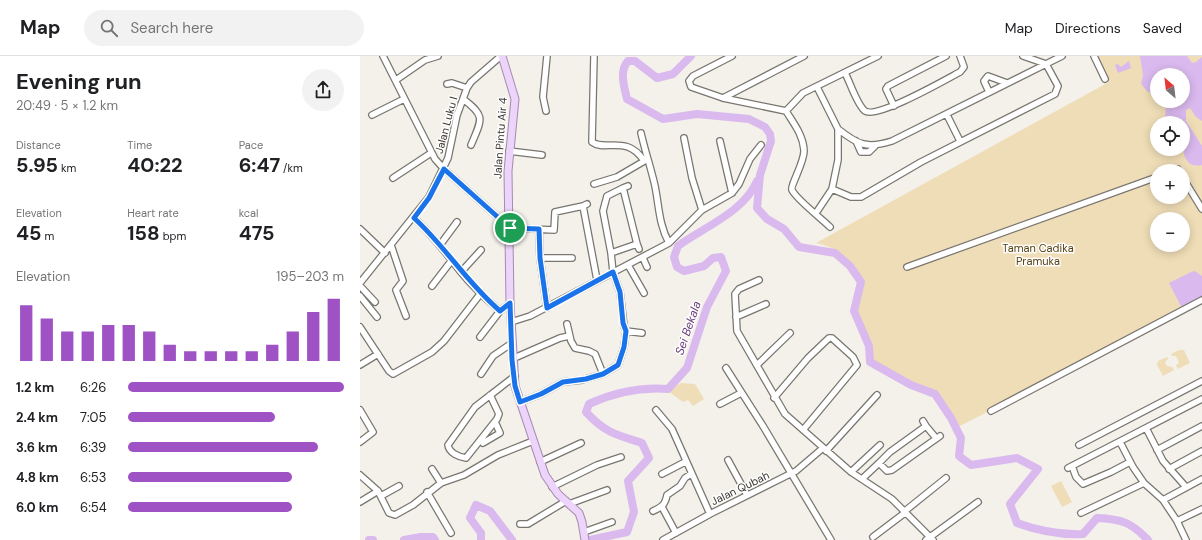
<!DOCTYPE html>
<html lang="en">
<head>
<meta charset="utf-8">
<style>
  :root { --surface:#fff; --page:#f2f2f2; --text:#202124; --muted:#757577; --line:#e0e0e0; --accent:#9e52c4 }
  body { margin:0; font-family:"DM Sans",sans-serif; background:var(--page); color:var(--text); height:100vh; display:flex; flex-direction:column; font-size:15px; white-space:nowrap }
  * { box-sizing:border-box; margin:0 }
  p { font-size:13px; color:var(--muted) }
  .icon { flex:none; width:22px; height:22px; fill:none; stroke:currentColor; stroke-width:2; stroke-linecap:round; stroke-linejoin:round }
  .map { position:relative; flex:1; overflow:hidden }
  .sheet { display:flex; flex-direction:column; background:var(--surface); width:360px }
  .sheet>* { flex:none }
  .needle { width:26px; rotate:332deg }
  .controls { position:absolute; left:790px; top:12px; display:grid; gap:8px }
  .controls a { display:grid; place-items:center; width:40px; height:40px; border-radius:50%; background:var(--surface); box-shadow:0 2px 10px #0003; font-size:20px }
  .pin { position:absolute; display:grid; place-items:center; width:34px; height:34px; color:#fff; margin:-17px; border:2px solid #fff; border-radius:50%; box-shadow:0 1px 4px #0007 }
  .round { display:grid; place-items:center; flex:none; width:42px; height:42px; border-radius:21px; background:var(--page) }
  .overview { display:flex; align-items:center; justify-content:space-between; height:68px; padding:0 16px }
  h1 { font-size:22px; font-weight:700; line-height:30px }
  .figures { display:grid; grid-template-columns:repeat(3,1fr); gap:6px; height:68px; padding:4px 16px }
  .figures div { display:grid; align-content:center }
  .figures b { font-size:20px; font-weight:700 }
  .figures small { font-size:11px; font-weight:400 }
  .figures p { font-size:11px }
  .chart { height:112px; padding:8px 16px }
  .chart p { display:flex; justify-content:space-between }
  .chart svg { width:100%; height:72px; margin-top:4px; stroke:var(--accent); stroke-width:6 }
  ul { padding:0 16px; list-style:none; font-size:13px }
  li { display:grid; grid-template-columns:64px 48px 1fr; align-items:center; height:30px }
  li i { height:10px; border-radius:5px; background:var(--accent) }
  header { display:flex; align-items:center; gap:24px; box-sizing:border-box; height:56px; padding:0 20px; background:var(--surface); border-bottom:1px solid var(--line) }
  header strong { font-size:19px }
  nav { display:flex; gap:22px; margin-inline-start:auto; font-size:14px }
  .search { width:280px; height:36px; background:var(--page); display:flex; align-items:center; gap:10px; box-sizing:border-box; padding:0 14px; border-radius:22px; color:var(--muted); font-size:15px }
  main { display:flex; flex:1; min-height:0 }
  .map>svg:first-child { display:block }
  .green { fill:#efddb7; fill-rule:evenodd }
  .water { fill:#dab9ee }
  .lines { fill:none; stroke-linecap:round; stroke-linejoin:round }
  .river { stroke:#dab9ee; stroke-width:8 }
  .minor-casing { stroke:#797670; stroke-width:8 }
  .major-casing { stroke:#a68bb3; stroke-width:9 }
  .minor { stroke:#fff; stroke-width:5.5 }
  .major { stroke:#edd4fb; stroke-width:7 }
  .route-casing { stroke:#fff; stroke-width:8 }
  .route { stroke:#1a73e8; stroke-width:5 }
  .labels { text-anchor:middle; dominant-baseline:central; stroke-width:3; stroke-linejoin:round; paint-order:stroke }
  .street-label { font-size:11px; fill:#383734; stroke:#fffefd }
  .park-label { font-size:11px; fill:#564316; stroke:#fffefd }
  .water-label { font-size:12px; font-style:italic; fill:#673d7d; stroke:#fffefd }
</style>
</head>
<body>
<header>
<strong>Map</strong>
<div class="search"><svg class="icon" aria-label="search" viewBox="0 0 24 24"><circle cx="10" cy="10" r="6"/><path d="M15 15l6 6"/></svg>Search here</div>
<nav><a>Map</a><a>Directions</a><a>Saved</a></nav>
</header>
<main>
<section class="sheet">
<div class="overview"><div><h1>Evening run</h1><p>20:49 · 5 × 1.2 km</p></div><a class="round"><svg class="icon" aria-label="share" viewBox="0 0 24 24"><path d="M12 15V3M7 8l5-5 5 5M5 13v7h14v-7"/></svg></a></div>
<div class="figures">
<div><p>Distance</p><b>5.95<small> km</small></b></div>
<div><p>Time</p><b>40:22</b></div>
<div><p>Pace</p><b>6:47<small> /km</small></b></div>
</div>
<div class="figures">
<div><p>Elevation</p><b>45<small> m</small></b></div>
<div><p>Heart rate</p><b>158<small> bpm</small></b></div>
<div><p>kcal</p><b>475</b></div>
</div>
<div class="chart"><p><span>Elevation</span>195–203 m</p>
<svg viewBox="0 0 160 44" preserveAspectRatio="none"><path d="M5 44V10M15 44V18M25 44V26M35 44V26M45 44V22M55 44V22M65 44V26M75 44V34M85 44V38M95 44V38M105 44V38M115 44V38M125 44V34M135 44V26M145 44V14M155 44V6"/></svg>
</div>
<ul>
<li><b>1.2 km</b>6:26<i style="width:100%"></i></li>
<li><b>2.4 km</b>7:05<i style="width:68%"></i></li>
<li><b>3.6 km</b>6:39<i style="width:88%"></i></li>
<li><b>4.8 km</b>6:53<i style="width:76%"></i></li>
<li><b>6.0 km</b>6:54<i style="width:76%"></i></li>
</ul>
</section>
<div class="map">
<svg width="842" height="484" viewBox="0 0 842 484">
  <rect width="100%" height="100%" fill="#f4f1ea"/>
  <path class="green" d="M736,0H842V246L598,371L576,335L545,323L512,305V289L496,254L504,226C489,204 483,193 456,187L749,26ZM797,19H823V45H797ZM797,67H823V93H797ZM797,115H823V141H797ZM797,163H823V189H797Z
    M819,294H824L830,307L818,313L816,309L819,307L816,300H812L811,298Z
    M807,301L808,303L805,306L807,310L812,311L814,314L803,320L797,309L798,305Z
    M321,327L335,328L344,343L333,350L328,344L323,346L308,335Z
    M701,425L712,446L702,451L691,430Z"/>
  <path class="water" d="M780,0H827L832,7L836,6L842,1V65L836,61L830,52L826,54V65L842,90V109C818,114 823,82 823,67H805L806,45H823V19H797L796,40L787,35L781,28L783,19Z
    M769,5L771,12L758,17L755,9L758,8L761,11Z
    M835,215L842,220V242L822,252L809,227L831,216Z"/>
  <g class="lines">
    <path class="river" d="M331,0L313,18L297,22L275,5H268C259,15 264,30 267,43L303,63L337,58L389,63L405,71L410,78L411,85L400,119L397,152L407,163L424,173L439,191L475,197L490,210L501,226L494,255L509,290L510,306L551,329L575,338L591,362L601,382L599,400L611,409L657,402L678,413L650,448L657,467C679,475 699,479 723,478L737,462C761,463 771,466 788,484
      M9,484H13
      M44,484L61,481H73L75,484
      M121,484V477L110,462L116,449L130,455L152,484
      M230,484L267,476L274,456L268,425L289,402L282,387C257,379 245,377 226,356L229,348C253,337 281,331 308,333L327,312L347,251L366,215L361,201L353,202L344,210L324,215L317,211L314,201L318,190C344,171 384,156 397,125"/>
    <g class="minor-casing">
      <path id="minor" d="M23,0L75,103L84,113L150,172L194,174L195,156L223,150
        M234,0L232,86C245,96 267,78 284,105
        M372,0L333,20L329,25L331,31L363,42L426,55C434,68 443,79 444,94C445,105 430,130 432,134C436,143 461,162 470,171
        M734,0L745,23
        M485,17C490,26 497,49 505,55C517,63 585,24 600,16L604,11L600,0
        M36,24L65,4L78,0
        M87,28L92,27L107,32
        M629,36L624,25L628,20L647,27
        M363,42L444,0
        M103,43C126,60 122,63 111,89
        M534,50L526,33L528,30L586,0
        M186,55L183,41L187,0
        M426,55L443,37L518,0
        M12,59L44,43
        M587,59L600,85
        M478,73C498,89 507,93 532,85L702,0
        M281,77C285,95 291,112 295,130C299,150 299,169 309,187
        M324,82L332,122L342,154
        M360,85L372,137
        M496,85L501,96H509L515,90
        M149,95L182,99
        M813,115L818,113L819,115
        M33,122L71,97
        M823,122L842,153
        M234,128L257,121L286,104
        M263,132L268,130
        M472,133L491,141H501L561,106L695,38L698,30L686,8L663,0
        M227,148L223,150L237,224
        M456,157L472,133L478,104V73L457,31
        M54,162C72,178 85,196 100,215C112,230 126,243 140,255L150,247
        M0,173L25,197
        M179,173L180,202L187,252
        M277,188L279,193
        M31,189L43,225L36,234L46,260
        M80,189L97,166
        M251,197L277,188L263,132L247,140L243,155L251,197L253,216L260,236L264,270L266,275L282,277
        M180,202H212
        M283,202L287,211
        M268,209L284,237
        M547,211L797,121
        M101,216L121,194
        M399,224L379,233L375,238L377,275L425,358L491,416L532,443L573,484
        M0,227L69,141L88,102L97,59L107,32L111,26L141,0
        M0,230L15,246
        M72,230L92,204
        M0,240L17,261
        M376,261L406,248
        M151,266L170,260L309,187L342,154L372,137L379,128L390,103L401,89
        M207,268L211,285L215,292L229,295L235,298L243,318L258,309L264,291L266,275
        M0,271L29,315L33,318L72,296L84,285L121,237
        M120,281L140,255
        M152,303L200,282L209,280
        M0,309L18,298
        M397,309L430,277
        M366,312L403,370L471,484
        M121,318L133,300L152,287
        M130,339L139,358L137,363L106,402C99,401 89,397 88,389L115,351L155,320
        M414,342L448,302L469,282H472L493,301L497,309L443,374
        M160,346L181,338L203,326L222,324L243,318
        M360,348L381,337
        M0,354L13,376L0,386
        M296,354L312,373L350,458
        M631,355L842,244
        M566,370L576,382
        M786,372L803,405L826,431
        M760,386L773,411L784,427L803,444L817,465L826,484
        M123,387L140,377L135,366
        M719,389L842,325
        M797,394L842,370
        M466,395L517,339
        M368,404L387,439
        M180,406L221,387
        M519,407L530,396L566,370L563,365
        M712,410L716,421L723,428L751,416L770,406
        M708,412L842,343
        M72,413L81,427
        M809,413L842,395
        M491,416L520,389
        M302,418L325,406
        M0,419L18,435L29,457L35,459L53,449L81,427L104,419L138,399L173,385
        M502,423L519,407L527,415L532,414L580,380
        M192,431L237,409L261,401
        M67,436L91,477
        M21,440L39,430
        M803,444L842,423
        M0,446L18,435
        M209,448L247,434
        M302,451L316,477
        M293,455C302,451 305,449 307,439L320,430L325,422L331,418
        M545,455L586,422
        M721,457L784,427
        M817,465L842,453
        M160,468H168L206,445
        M224,476L252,466
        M513,481L546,456
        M303,484L350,458L436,415L463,392
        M566,484L618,446"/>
    </g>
    <g class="major-casing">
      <path id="major" d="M142,0L155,43L148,115L150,247L155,330L185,419L198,438L219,457L222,466L225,484"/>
    </g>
    <use href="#minor" class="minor"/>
    <use href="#major" class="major"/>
  </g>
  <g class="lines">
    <g class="route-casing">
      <path id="route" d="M84,113L150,172L179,173L180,202L187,252L253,216L260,236L263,267L266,275L264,291L258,309L243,318L226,323L203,326L181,338L160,346L155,330L152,304L150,247L140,255C107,227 85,190 54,162L69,142Z"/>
    </g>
    <use href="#route" class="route"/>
  </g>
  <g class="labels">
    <g class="street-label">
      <text transform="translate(86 69) rotate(-75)">Jalan Luku I</text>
      <text transform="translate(140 82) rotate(-86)">Jalan Pintu Air 4</text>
      <text transform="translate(380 432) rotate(-26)">Jalan Qubah</text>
    </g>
    <g class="park-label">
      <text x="678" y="192">Taman Cadika<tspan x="678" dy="13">Pramuka</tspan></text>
    </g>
    <g class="water-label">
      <text transform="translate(328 272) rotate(-71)">Sei Bekala</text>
    </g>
  </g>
</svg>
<div class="controls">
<a><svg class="needle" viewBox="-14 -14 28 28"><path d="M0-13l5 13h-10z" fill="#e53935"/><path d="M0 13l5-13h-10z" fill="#757577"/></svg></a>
<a><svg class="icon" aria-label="locate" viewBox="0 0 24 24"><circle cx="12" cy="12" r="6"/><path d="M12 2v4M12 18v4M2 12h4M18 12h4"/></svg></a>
<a>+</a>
<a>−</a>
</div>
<div class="pin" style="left:150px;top:172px;background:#1e9e55"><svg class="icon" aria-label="arrive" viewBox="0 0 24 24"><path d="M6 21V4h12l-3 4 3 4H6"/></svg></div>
</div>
</main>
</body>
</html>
